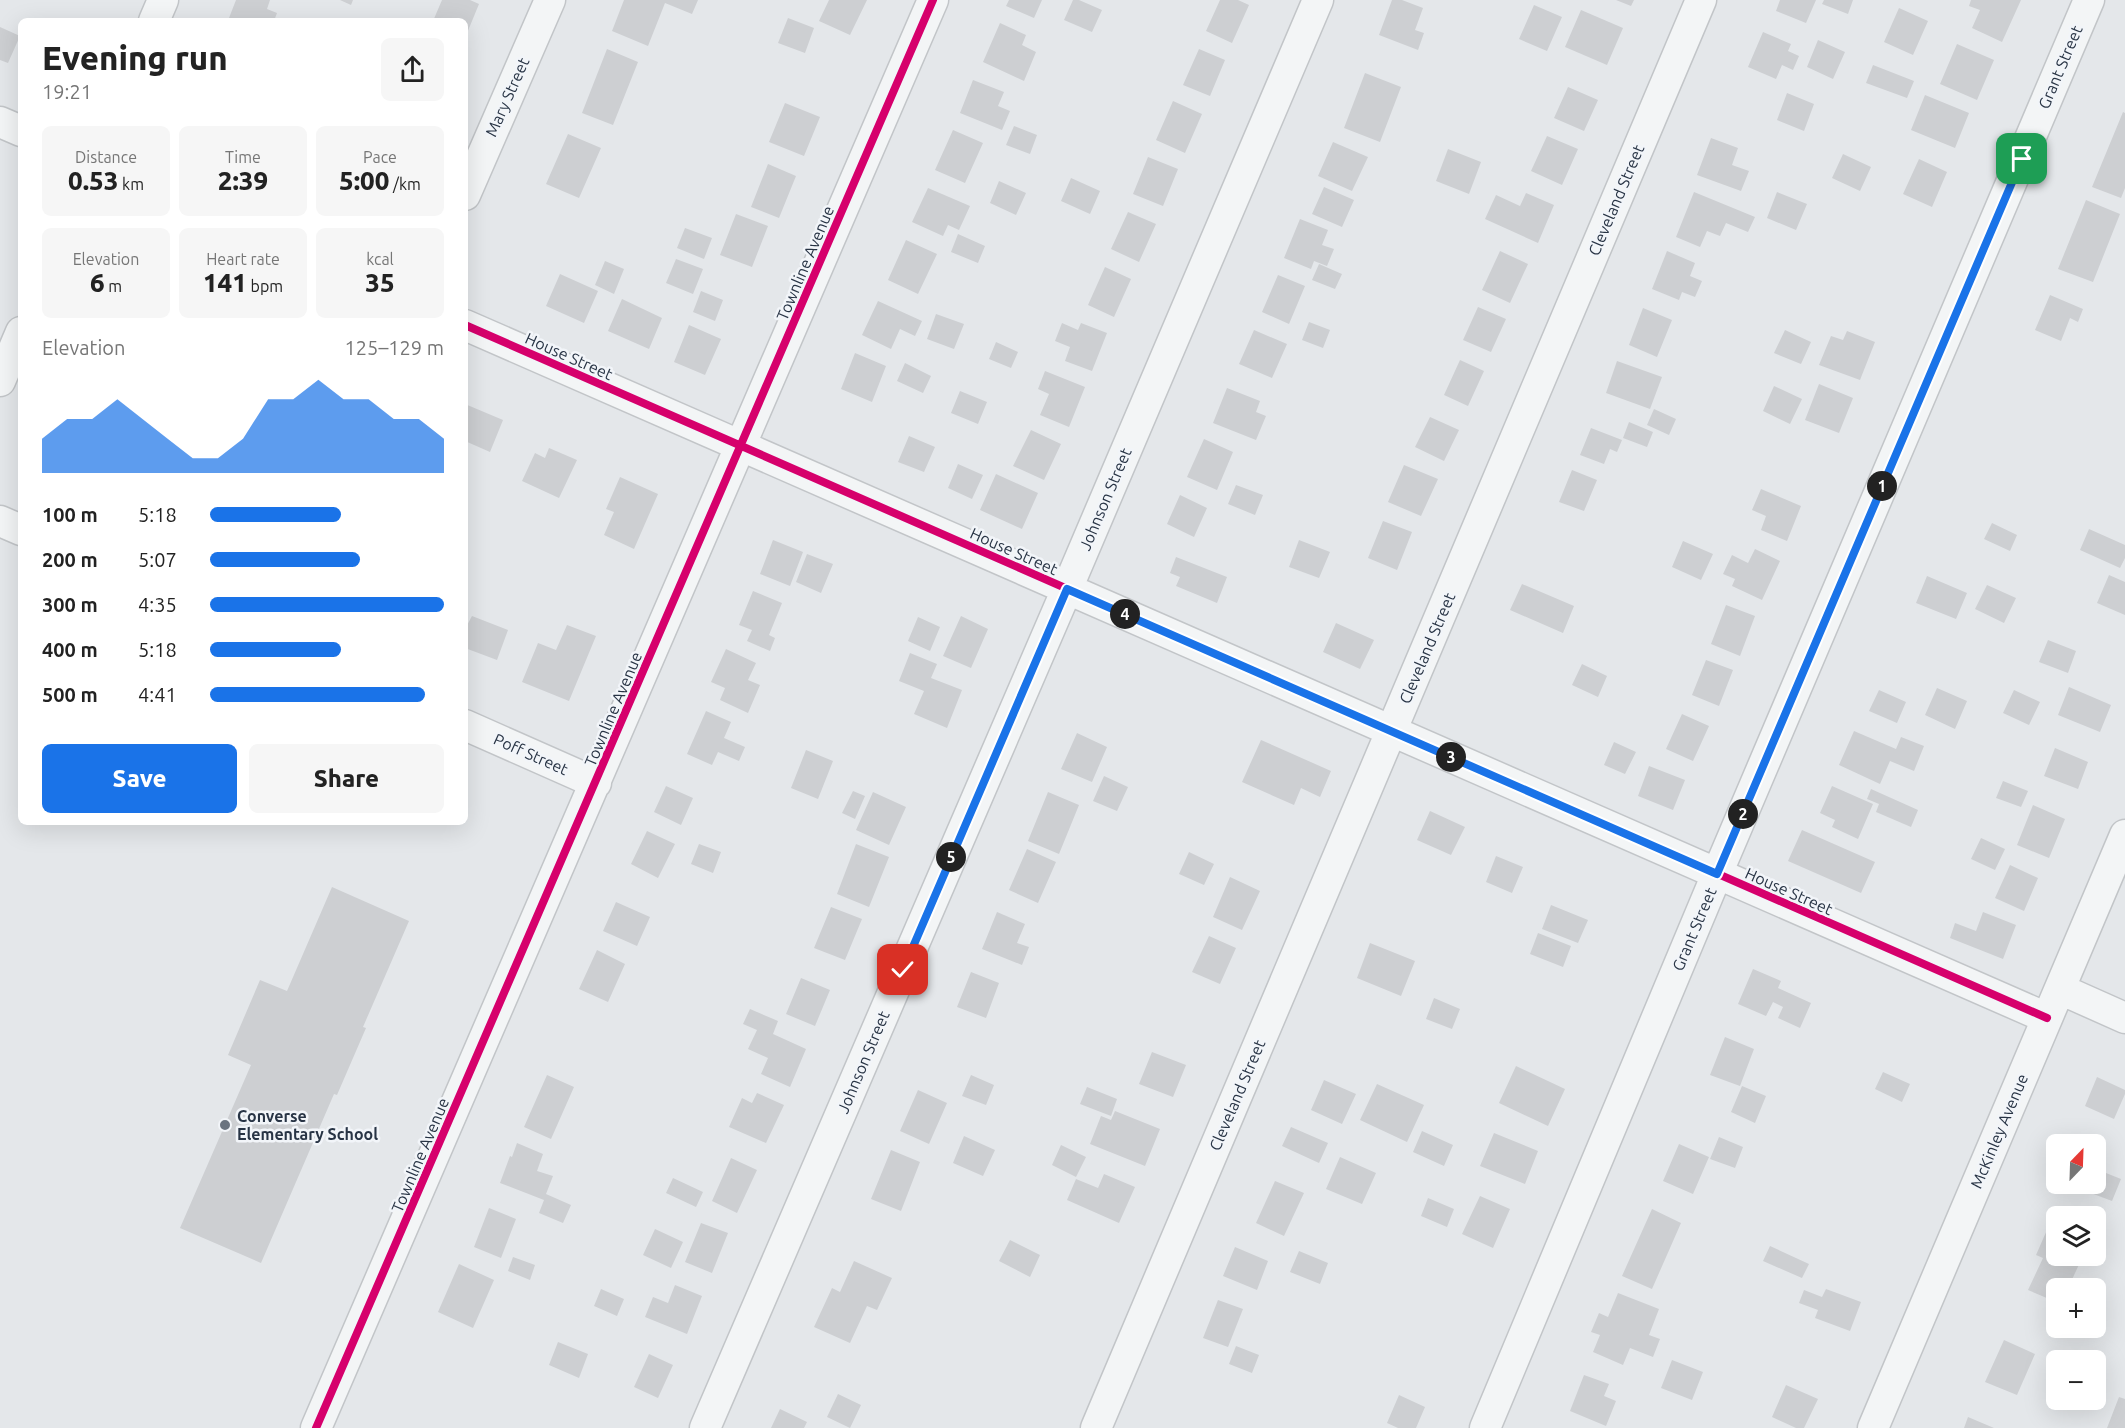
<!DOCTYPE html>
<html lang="en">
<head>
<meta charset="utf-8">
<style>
  :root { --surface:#fff; --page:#f6f6f6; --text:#222; --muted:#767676; --accent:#1a73e8 }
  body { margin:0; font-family:Ubuntu,sans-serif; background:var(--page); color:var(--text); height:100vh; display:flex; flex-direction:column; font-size:22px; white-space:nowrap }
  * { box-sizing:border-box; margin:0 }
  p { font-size:20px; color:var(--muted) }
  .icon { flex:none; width:33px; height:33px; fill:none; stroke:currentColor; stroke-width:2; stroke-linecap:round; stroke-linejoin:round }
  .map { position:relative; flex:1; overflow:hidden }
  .drawer { position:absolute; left:18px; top:18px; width:450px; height:807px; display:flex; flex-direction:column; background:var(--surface); border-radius:9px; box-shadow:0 6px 24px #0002 }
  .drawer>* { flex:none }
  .needle { width:39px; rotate:23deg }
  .fabs { position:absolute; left:2046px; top:1134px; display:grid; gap:12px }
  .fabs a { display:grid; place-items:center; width:60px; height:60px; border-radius:9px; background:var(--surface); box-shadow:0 6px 24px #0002; font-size:30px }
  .pin { position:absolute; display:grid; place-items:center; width:51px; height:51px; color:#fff; margin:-26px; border-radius:12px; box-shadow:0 3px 9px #0006 }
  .km { position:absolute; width:30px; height:30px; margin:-15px; border-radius:50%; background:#222; color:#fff; font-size:16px; line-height:30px; text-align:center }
  .round { display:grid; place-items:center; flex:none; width:63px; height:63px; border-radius:9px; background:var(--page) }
  .summary { display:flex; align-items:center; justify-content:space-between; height:102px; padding:0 24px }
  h1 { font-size:33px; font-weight:800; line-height:45px }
  .figures { display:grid; grid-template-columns:repeat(3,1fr); gap:9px; height:102px; padding:6px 24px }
  .figures div { display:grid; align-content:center; border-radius:9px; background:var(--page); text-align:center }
  .figures b { font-size:26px; font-weight:800 }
  .figures small { font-size:16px; font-weight:400 }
  .figures p { font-size:16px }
  .chart { height:168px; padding:12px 24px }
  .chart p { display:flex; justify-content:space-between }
  .chart svg { width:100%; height:108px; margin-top:6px; fill:var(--accent); opacity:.7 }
  .cta { display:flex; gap:12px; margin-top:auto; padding:12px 24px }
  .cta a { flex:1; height:69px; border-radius:9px; background:var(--accent); color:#fff; font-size:24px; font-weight:800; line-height:69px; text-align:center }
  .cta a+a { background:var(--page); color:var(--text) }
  ul { padding:0 24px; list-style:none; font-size:20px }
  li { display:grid; grid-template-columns:96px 72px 1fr; align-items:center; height:45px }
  li i { height:15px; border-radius:8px; background:var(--accent) }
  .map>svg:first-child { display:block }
  .building { fill:#cdcfd2 }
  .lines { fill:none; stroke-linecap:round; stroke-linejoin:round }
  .minor-casing { stroke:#c2c5c8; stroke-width:33 }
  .minor { stroke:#f3f5f6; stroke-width:30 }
  .cycleway-casing { stroke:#f2f5f9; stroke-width:11 }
  .cycleway { stroke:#d6006c; stroke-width:8 }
  .route-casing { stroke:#fff; stroke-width:12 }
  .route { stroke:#1a73e8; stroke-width:8 }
  .poi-dot { fill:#6a737f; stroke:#f2f5f9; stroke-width:2 }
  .labels { text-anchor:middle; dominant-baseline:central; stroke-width:5; stroke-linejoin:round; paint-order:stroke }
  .street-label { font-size:16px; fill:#283445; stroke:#f2f5f9 }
  .poi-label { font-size:16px; font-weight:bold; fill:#283445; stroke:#f2f5f9; text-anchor:start }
</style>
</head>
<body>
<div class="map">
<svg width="2125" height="1428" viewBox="0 0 2125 1428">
  <rect width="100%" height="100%" fill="#e4e7ea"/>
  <path class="building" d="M236,0H270L267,9L277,13L274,21H235L229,18Z
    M340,0H353L351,5Z
    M442,0H470L479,4L465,38V21H433Z
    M624,0H698L692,14L665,3L648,46L612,31Z
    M829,0H867L850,35L819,21Z
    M1009,0H1042L1034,18L1006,6Z
    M1073,0H1079L1102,10L1092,32L1064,20Z
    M1220,0H1238L1249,5L1232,43L1206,31Z
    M1392,0H1402L1423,8L1415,30L1424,33L1418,50L1379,35Z
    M1616,0H1634L1631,6Z
    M1780,0H1816L1806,23L1776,11Z
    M1824,0H1853L1848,14L1822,4Z
    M1971,0H2021L2002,42L1972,28L1980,10L1969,6Z
    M1534,5L1562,17L1547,51L1519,39Z
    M1899,8L1928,21L1913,55L1884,42Z
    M1581,10L1623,28L1607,65L1565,47Z
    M788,18L814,28L805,53L778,43Z
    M1000,23L1026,35L1022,45L1036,52L1024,81L983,62Z
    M0,27L20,36L8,63L0,60Z
    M1763,32L1791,44L1788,51L1799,56L1793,70L1782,65L1776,79L1748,67Z
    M1818,40L1845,52L1833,79L1807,67Z
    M1957,44L1994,60L1977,100L1940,84Z
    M607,49L638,62L613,125L582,113Z
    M1199,49L1225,60L1210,96L1183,85Z
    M1873,65L1914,81L1907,98L1866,83Z
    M1365,73L1401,87L1380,142L1344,128Z
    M973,80L1004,92L998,106L1010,111L1002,130L960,113Z
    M1568,87L1598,100L1584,131L1554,118Z
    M1787,93L1814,104L1804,131L1777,120Z
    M1925,95L1969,113L1955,148L1911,130Z
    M1173,101L1202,114L1185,153L1156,140Z
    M785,103L820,117L804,156L769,142Z
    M2123,112L2125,113V188L2121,198L2092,187Z
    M1014,126L1037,135L1030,154L1006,145Z
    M953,130L983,143L965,183L935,170Z
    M568,134L601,148L579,198L546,184Z
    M1547,136L1578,149L1562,185L1531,171Z
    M1711,138L1738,148L1732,165L1749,171L1741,191L1697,175Z
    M1333,142L1368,157L1352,191L1318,176Z
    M1448,149L1481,162L1469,194L1436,181Z
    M1843,154L1871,167L1860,191L1832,178Z
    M1148,157L1178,169L1163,206L1133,194Z
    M1919,159L1947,172L1932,207L1903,194Z
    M768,164L796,176L779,218L751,207Z
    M1071,178L1100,191L1090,214L1061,201Z
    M999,181L1026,193L1016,215L990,203Z
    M1324,187L1354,200L1342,227L1312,214Z
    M928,188L970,206L959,230L948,225L943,236L912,222Z
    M1694,192L1755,217L1748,232L1726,223L1720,236L1707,231L1700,247L1676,237Z
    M1777,192L1807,204L1796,230L1767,218Z
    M1526,193L1554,205L1538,243L1485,219L1496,195L1520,206Z
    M2086,200L2120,214L2093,282L2058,269Z
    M1128,212L1156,224L1139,262L1111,249Z
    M736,214L768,226L752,267L720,255Z
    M1300,219L1328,230L1322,245L1334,249L1327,266L1314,261L1311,269L1284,258Z
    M685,228L712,238L704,259L677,248Z
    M958,234L985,246L978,263L951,252Z
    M906,240L937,254L918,294L888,280Z
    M1500,251L1528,264L1510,303L1482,290Z
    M1667,251L1695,263L1690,276L1702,281L1695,297L1682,292L1679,300L1652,289Z
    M676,259L703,269L693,294L666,283Z
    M605,261L624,269L614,294L595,285Z
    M1319,264L1342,274L1335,289L1312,280Z
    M1105,267L1131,279L1114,317L1088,305Z
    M560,274L598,291L584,323L546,306Z
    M1278,275L1305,286L1289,324L1262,312Z
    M701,291L723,300L715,321L693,312Z
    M2050,295L2083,309L2078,322L2070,318L2061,341L2035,330Z
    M622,299L662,318L649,349L608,331Z
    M878,301L922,321L915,336L900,329L891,349L862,335Z
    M1478,307L1506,319L1491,352L1463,340Z
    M1643,308L1672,320L1657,357L1629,345Z
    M936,314L964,324L954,349L927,339Z
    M1309,322L1330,330L1323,348L1302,340Z
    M1062,323L1078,330L1081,323L1107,333L1092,371L1065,361L1070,347L1055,341Z
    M689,325L721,339L705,375L674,362Z
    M1254,330L1287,344L1272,378L1239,364Z
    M1785,330L1811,342L1801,364L1774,353Z
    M1847,331L1875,342L1860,380L1819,365L1831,336L1843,340Z
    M996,342L1018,352L1011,368L989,359Z
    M855,353L886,366L872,402L841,389Z
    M1460,360L1484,371L1468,406L1444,395Z
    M1617,361L1662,377L1650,409L1606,393Z
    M905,363L931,376L923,393L897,381Z
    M1045,371L1085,387L1069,427L1040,415L1049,394L1038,389Z
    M1819,384L1853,398L1839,433L1805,420Z
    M1774,386L1802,399L1790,424L1763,411Z
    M1227,388L1260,401L1256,412L1266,416L1256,440L1213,423Z
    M960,391L987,402L978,424L951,413Z
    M465,404L503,420L490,452L465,441Z
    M1654,409L1676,419L1669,435L1647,425Z
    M1430,417L1459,430L1444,461L1415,447Z
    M1629,422L1653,432L1647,447L1623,438Z
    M1591,428L1622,440L1617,452L1610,449L1604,464L1580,455Z
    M1031,430L1061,444L1044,480L1013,466Z
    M909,436L935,447L924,472L898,462Z
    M1204,439L1233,452L1217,490L1187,477Z
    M549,448L577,460L559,498L522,481L535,453L545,458Z
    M958,464L983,475L972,499L948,488Z
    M1404,465L1438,479L1421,516L1388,502Z
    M1572,470L1597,480L1584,511L1559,502Z
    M996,474L1038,493L1022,529L980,510Z
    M620,477L658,494L634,549L604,535L614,512L606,509Z
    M1236,485L1263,495L1255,515L1228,504Z
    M1761,489L1801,506L1787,541L1761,530L1766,516L1752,510Z
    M1180,495L1207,508L1194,537L1167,524Z
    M1383,521L1412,532L1397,570L1368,558Z
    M1992,523L2017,535L2010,551L1984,539Z
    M2089,529L2125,545V558L2120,568L2080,550Z
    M773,540L803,552L790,586L760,574Z
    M1299,540L1330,552L1319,578L1289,567Z
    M1683,541L1713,554L1701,580L1672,567Z
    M1755,549L1780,561L1762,600L1732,586L1735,579L1723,574L1732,555L1748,563Z
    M807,554L833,564L821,593L796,582Z
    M1176,557L1227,577L1217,603L1176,586L1180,577L1170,573Z
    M2109,575L2125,582V615L2097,603Z
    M1927,576L1967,593L1956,619L1916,603Z
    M1522,584L1574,606L1563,633L1510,610Z
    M1987,585L2016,598L2004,623L1975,609Z
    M753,591L782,603L769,635L775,638L770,651L747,641L752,630L739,625Z
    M1726,605L1755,616L1740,656L1711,644Z
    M472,616L508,630L497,660L465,648V629Z
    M961,616L988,629L971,668L943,656Z
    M918,617L940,627L930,651L908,641Z
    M1336,623L1374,640L1360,669L1323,652Z
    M567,625L596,636L569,701L522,682L538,643L556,650Z
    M2048,640L2076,651L2068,673L2039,662Z
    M726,649L756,663L748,680L760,685L748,713L720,700L725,688L711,682Z
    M910,653L937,664L931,678L962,690L947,728L914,714L924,691L899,681Z
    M1706,660L1733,670L1719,706L1692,695Z
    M1582,664L1607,676L1598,697L1572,685Z
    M2069,687L2111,705L2100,732L2058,715Z
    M1937,688L1967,701L1955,729L1925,715Z
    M1879,690L1906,702L1897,723L1869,711Z
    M2014,690L2040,702L2029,725L2003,713Z
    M706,711L731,722L724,738L745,747L739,761L718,752L712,765L687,754Z
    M1682,714L1709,726L1693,761L1666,749Z
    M1854,731L1896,749L1901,737L1924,746L1914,771L1890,761L1880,784L1839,765Z
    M1077,733L1107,747L1092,782L1061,769Z
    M1261,740L1331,771L1320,797L1301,788L1294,805L1242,782Z
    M1614,742L1636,752L1625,774L1604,765Z
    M2055,748L2088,762L2078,789L2044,776Z
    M806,750L833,761L818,799L791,788Z
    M1649,766L1685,780L1673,810L1638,796Z
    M1104,776L1128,787L1117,811L1093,801Z
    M2003,781L2028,791L2021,807L1996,798Z
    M666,786L693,798L681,825L654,812Z
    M1832,786L1873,804L1858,839L1832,827L1835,820L1820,813Z
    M1871,789L1918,810L1911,827L1876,812L1879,804L1867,799Z
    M853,791L865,796L855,819L842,813Z
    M873,792L906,807L889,845L856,830Z
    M1048,792L1079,805L1059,854L1028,841Z
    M2033,805L2065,819L2049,858L2017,845Z
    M1430,811L1465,827L1451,855L1417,840Z
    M1802,830L1875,862L1861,893L1788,861Z
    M647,831L675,844L658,878L631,864Z
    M1981,838L2005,849L1995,870L1971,859Z
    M699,844L721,852L713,873L691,864Z
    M856,844L889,857L869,907L837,894Z
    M1027,849L1056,862L1038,903L1009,890Z
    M1189,852L1214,864L1204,885L1179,874Z
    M1496,856L1523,867L1512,893L1486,882Z
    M2010,865L2038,878L2024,911L1995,898Z
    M1230,877L1260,891L1242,930L1213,917Z
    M332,887L409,921L363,1027L366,1028L337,1095L334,1094L261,1263L180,1228L251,1065L228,1055L260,980L287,991Z
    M616,902L650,917L637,946L603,931Z
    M1551,905L1588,920L1578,943L1542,929Z
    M831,907L862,919L845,960L814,948Z
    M997,912L1025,924L1017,943L1029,947L1022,965L982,949Z
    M1983,912L2016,925L2003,959L1950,938L1955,923L1976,931Z
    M1538,933L1571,946L1563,967L1530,954Z
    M1209,936L1236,948L1220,984L1192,972Z
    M1370,943L1415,961L1401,996L1357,978Z
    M597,950L625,964L608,1002L579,989Z
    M1753,969L1781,981L1778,988L1811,1003L1800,1028L1778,1018L1783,1007L1773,1002L1766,1016L1738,1004Z
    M971,972L999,983L986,1018L957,1007Z
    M801,978L830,990L815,1026L786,1014Z
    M1434,998L1460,1009L1452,1029L1426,1019Z
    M750,1009L778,1021L773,1034L806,1049L790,1087L761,1074L768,1058L748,1049L757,1030L743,1024Z
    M1725,1037L1754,1049L1740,1086L1710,1075Z
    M1152,1052L1186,1065L1173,1097L1139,1084Z
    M1516,1066L1565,1089L1548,1126L1499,1103Z
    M1883,1072L1910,1084L1902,1102L1875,1089Z
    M547,1075L574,1087L551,1139L524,1127Z
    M971,1075L994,1085L986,1105L962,1096Z
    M2097,1077L2125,1090V1094L2114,1119L2085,1106Z
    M1324,1080L1356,1094L1342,1124L1311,1110Z
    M1377,1084L1424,1105L1407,1142L1360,1120Z
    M1742,1086L1766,1096L1755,1123L1731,1112Z
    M1087,1087L1117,1099L1111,1116L1080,1104Z
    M918,1090L947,1103L929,1144L900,1131Z
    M757,1093L784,1105L766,1143L729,1127L742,1098L752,1103Z
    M1115,1111L1160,1129L1145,1166L1090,1144L1101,1116L1111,1120Z
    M1291,1127L1328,1143L1319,1163L1282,1146Z
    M1422,1131L1453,1145L1444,1166L1413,1152Z
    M1494,1133L1538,1151L1525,1184L1480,1166Z
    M964,1136L995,1150L983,1176L953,1163Z
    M1719,1137L1743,1147L1735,1168L1710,1159Z
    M517,1143L543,1154L537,1171L553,1176L546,1194L571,1205L563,1223L539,1213L544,1200L500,1183L510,1156L512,1157Z
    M1679,1144L1709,1157L1693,1194L1663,1181Z
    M1061,1145L1086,1157L1076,1177L1052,1165Z
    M891,1150L920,1162L901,1211L871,1199Z
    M1340,1157L1376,1173L1362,1204L1326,1189Z
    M731,1158L757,1170L737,1213L712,1201Z
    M2096,1169L2121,1179L2112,1201L2067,1184H2096Z
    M1104,1174L1135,1187L1119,1223L1067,1200L1076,1179L1098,1188Z
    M673,1178L703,1192L696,1207L666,1193Z
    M1275,1181L1304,1193L1284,1236L1256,1223Z
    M1480,1196L1510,1209L1493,1248L1462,1234Z
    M1428,1198L1454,1209L1447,1227L1421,1216Z
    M489,1208L516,1219L501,1258L474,1247Z
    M1652,1209L1681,1223L1652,1289L1622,1276Z
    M2054,1214L2056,1215V1256H2083L2068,1288H2056V1302L2028,1290L2043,1258L2036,1255Z
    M701,1223L728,1233L712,1273L685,1262Z
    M655,1229L683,1242L671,1268L643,1255Z
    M1010,1240L1040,1255L1030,1277L999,1261Z
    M1770,1246L1809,1264L1802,1278L1763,1261Z
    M1235,1247L1268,1261L1257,1290L1223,1276Z
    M1299,1251L1328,1263L1320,1284L1290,1272Z
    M513,1257L535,1265L530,1280L508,1271Z
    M854,1261L892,1278L877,1310L867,1306L850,1343L814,1327L832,1288L840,1292Z
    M459,1264L494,1280L473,1328L438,1312Z
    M675,1285L702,1296L687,1334L645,1317L653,1297L668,1303Z
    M601,1289L624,1299L617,1316L594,1306Z
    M1826,1289L1861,1302L1850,1331L1815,1318L1818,1310L1799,1303L1804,1290L1822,1297Z
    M1618,1293L1659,1309L1649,1335L1660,1339L1653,1357L1630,1348L1623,1365L1593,1352L1600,1335L1591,1332L1599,1313L1608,1317Z
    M1218,1300L1243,1309L1228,1347L1203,1338Z
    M2004,1340L2035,1354L2017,1395L1985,1382Z
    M558,1342L588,1354L579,1378L549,1365Z
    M1236,1346L1259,1355L1252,1373L1229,1364Z
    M649,1354L673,1365L658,1398L634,1387Z
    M1672,1360L1703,1372L1692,1400L1661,1388Z
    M1584,1375L1609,1384L1604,1396L1616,1401L1606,1426L1570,1411Z
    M1786,1385L1818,1399L1804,1428H1796L1772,1417Z
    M838,1394L861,1405L850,1428L827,1417Z
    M1399,1395L1425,1407L1416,1428H1398L1387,1423Z
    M2119,1397L2125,1399V1428H2107Z
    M780,1409L807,1422L804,1428H771Z
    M1968,1417L1994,1428H1964Z"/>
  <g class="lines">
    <g class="minor-casing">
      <path id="minor" d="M154,21L163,0
        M0,122L21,131
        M465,195L550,0
        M465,325L2047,1018
        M0,381L21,332
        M0,521L21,530
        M465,725L596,783
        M2060,989L2125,1018
        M316,1428L933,0
        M705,1428L1067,589L1318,0
        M1096,1428L1701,0
        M1485,1428L1717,874L2089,0
        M1873,1428L2125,835"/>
    </g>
    <use href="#minor" class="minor"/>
    <g class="cycleway-casing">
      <path id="cycleway" d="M465,325L2047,1018
        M316,1428L933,0"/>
    </g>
    <use href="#cycleway" class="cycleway"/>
  </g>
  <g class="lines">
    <g class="route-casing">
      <path id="route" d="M903,970L1067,589L1717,874L2022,159"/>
    </g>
    <use href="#route" class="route"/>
  </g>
  <circle class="poi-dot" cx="225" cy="1125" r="6"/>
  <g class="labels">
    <g class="street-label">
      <text transform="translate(2060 67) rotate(-67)">Grant Street</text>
      <text transform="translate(507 97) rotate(-66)">Mary Street</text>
      <text transform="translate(1616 200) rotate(-67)">Cleveland Street</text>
      <text transform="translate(805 263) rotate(-67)">Townline Avenue</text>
      <text transform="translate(569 356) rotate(24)">House Street</text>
      <text transform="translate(1105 499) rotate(-67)">Johnson Street</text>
      <text transform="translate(1014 551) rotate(24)">House Street</text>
      <text transform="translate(1427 648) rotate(-67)">Cleveland Street</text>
      <text transform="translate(613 709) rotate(-67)">Townline Avenue</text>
      <text transform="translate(531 754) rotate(24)">Poff Street</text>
      <text transform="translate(1789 891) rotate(24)">House Street</text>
      <text transform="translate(1694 929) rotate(-67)">Grant Street</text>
      <text transform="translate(863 1062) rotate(-67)">Johnson Street</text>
      <text transform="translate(1237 1095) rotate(-67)">Cleveland Street</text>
      <text transform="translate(1999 1131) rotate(-67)">McKinley Avenue</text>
      <text transform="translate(420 1155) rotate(-67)">Townline Avenue</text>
    </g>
    <g class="poi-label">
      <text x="237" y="1116">Converse<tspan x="237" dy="18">Elementary School</tspan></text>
    </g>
  </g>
</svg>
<div class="fabs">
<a><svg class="needle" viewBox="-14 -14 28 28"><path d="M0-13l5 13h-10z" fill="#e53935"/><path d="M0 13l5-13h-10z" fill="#767676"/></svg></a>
<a><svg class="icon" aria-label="layers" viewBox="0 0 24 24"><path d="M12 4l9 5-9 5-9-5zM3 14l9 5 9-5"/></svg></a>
<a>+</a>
<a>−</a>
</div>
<div class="pin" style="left:2022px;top:159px;background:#1e9e55"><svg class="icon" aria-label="arrive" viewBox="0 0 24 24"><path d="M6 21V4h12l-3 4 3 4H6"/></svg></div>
<div class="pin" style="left:903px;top:970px;background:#d93025"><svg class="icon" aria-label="check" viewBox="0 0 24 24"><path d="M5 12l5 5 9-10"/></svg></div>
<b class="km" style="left:1882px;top:486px">1</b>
<b class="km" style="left:1743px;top:814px">2</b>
<b class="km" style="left:1451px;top:757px">3</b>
<b class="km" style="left:1125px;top:614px">4</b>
<b class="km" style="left:951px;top:857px">5</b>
<section class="drawer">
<div class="summary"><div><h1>Evening run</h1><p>19:21</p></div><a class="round"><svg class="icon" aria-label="share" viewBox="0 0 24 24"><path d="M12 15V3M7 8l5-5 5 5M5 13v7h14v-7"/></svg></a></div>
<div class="figures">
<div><p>Distance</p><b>0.53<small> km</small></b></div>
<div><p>Time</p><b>2:39</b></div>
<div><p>Pace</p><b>5:00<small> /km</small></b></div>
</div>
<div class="figures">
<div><p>Elevation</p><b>6<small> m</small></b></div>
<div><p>Heart rate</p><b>141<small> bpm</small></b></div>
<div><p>kcal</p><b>35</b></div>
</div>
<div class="chart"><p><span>Elevation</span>125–129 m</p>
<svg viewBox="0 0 160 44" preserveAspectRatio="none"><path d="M0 44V30L10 22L20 22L30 14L40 22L50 30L60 38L70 38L80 30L90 14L100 14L110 6L120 14L130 14L140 22L150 22L160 30V44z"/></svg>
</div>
<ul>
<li><b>100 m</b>5:18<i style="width:56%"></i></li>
<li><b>200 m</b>5:07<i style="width:64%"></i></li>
<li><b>300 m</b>4:35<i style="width:100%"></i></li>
<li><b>400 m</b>5:18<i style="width:56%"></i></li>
<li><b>500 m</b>4:41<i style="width:92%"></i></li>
</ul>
<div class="cta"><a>Save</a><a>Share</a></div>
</section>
</div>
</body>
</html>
